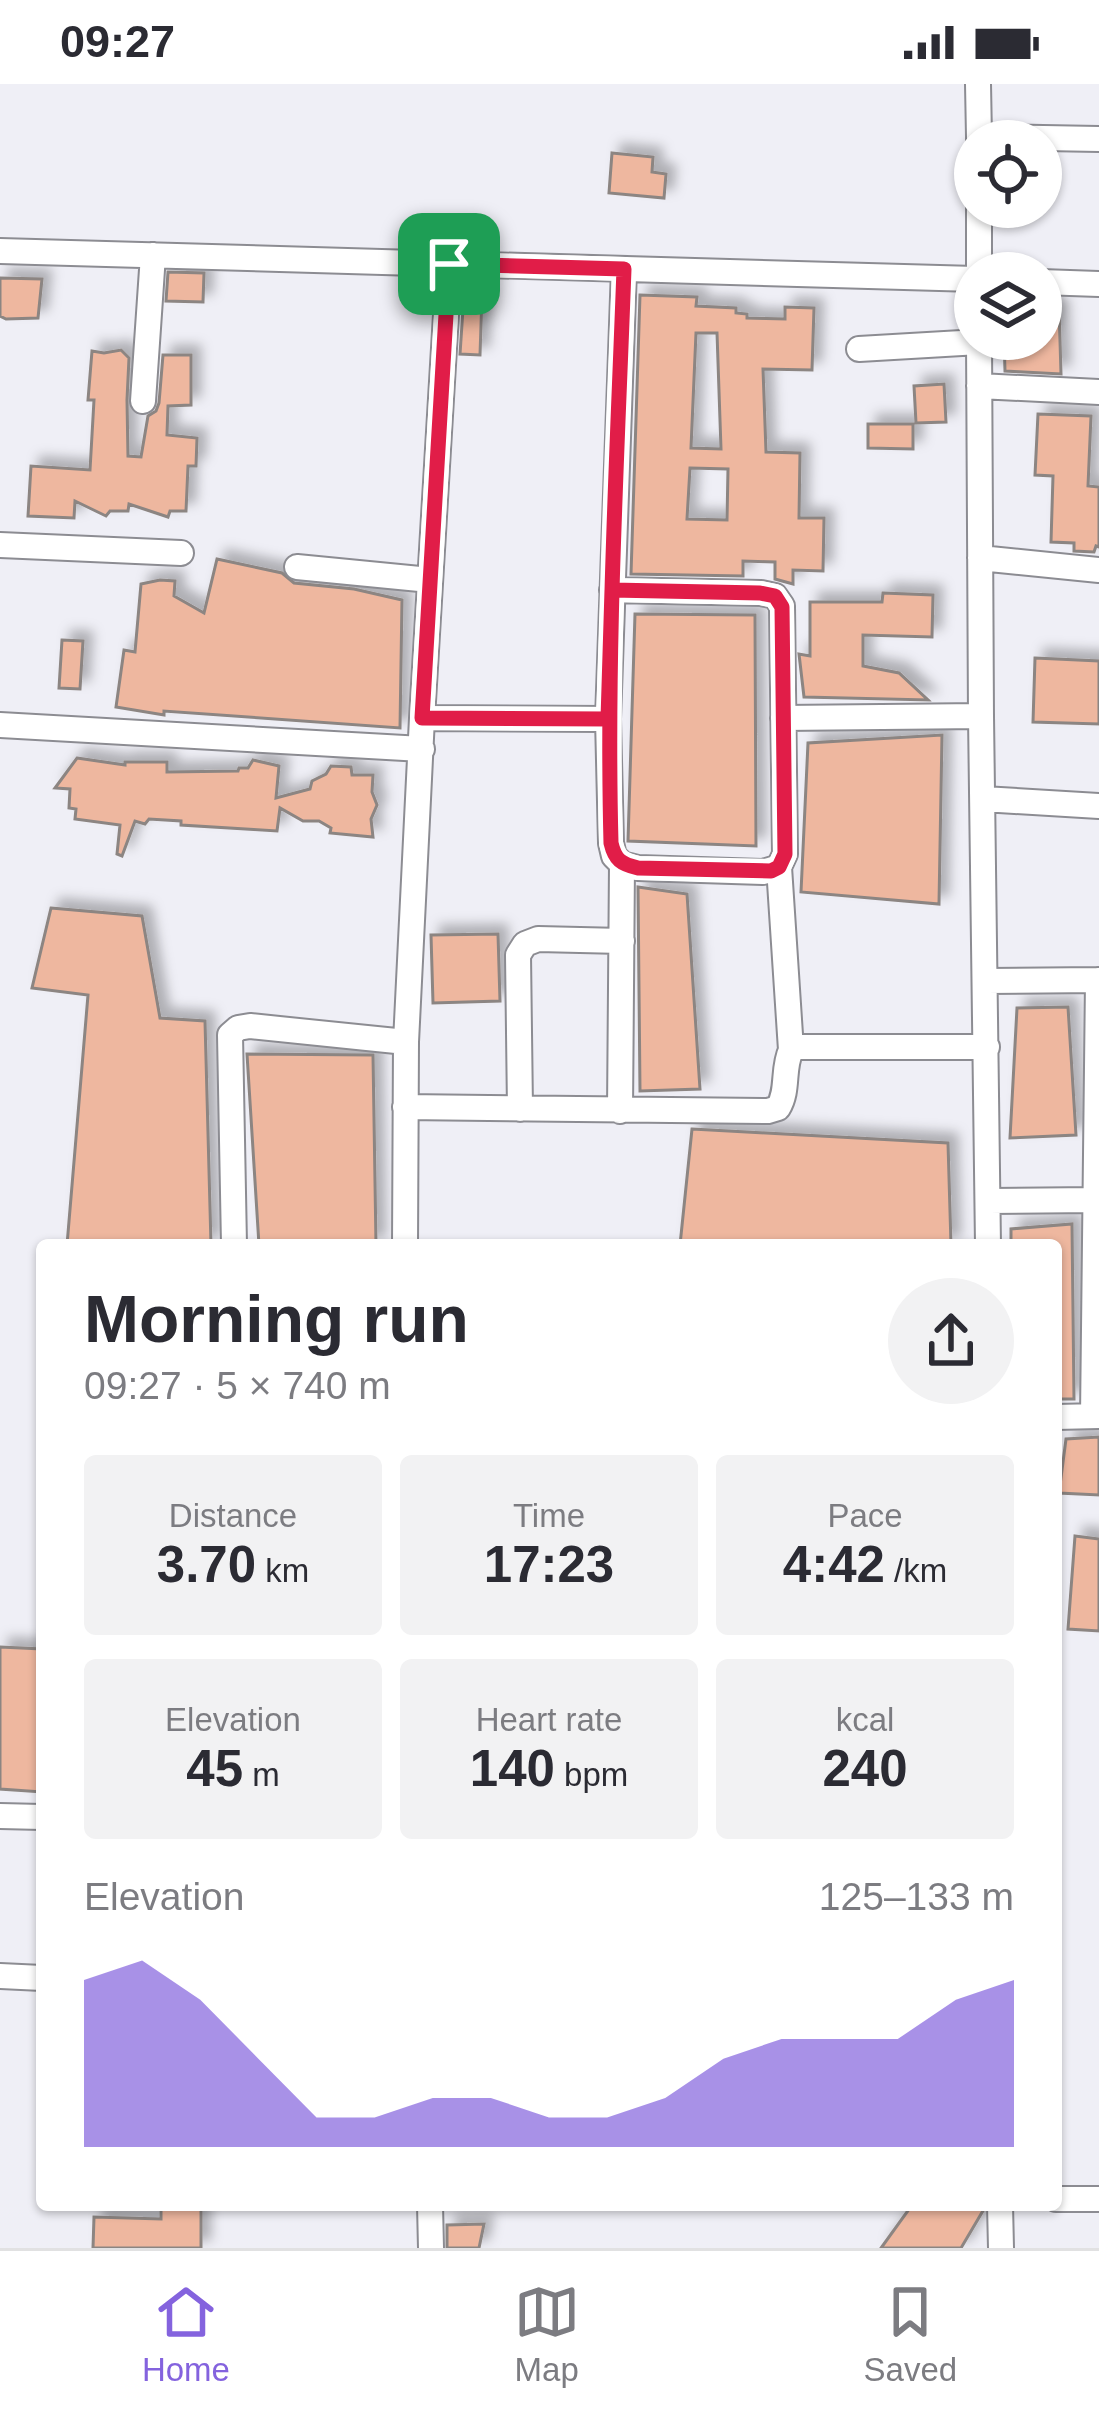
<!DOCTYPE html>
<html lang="en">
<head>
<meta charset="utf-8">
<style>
  :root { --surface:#fff; --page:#f2f2f3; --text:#2b2b33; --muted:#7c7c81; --line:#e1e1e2; --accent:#8463de }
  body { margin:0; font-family:Helvetica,sans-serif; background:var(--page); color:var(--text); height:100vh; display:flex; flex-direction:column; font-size:45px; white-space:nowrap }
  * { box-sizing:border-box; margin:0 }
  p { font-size:39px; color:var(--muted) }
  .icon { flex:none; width:66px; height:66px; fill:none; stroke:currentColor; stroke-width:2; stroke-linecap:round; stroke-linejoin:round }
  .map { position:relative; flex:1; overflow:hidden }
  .sheet { position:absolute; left:36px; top:1155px; width:1026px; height:972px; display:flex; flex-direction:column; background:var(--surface); border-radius:12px; box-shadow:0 3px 9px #0004 }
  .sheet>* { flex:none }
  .tools { position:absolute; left:954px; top:36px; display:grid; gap:24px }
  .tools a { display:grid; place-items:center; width:108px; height:108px; border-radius:50%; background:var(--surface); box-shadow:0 3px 9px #0004; font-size:60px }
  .pin { position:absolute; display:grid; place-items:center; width:102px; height:102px; color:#fff; margin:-51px; border-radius:24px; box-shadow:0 6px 18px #0006 }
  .round { display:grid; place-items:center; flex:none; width:126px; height:126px; border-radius:63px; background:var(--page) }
  .headline { display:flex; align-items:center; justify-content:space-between; height:204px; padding:0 48px }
  h1 { font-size:66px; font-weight:700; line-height:90px }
  .stats { display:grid; grid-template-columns:repeat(3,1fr); gap:18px; height:204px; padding:12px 48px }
  .stats div { display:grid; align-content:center; border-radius:12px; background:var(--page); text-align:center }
  .stats b { font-size:51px; font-weight:700 }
  .stats small { font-size:33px; font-weight:400 }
  .stats p { font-size:33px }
  .chart { height:336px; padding:24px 48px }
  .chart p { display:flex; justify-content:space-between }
  .chart svg { width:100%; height:216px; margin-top:12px; fill:var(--accent); opacity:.7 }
  .status { display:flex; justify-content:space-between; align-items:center; height:84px; padding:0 60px; background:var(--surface); direction:ltr }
  .status svg { height:33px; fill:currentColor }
  .dock { display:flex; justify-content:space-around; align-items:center; height:168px; border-top:3px solid var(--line); background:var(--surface); font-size:33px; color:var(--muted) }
  .dock a { display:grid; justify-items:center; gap:6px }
  .dock .on { color:var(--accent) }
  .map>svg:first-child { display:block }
  .building { fill:#eeb79f; stroke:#8c8582; stroke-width:3; fill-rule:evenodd; filter:url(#shadow) }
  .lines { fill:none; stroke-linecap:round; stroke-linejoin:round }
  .minor-casing { stroke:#8c8c92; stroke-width:28 }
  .minor { stroke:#fff; stroke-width:24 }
  .route-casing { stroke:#fff; stroke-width:24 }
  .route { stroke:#e11d48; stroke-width:15 }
</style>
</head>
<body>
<div class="status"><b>09:27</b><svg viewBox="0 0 49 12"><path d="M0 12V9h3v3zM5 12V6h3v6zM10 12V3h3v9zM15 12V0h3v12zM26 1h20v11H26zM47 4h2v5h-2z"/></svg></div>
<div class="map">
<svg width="1099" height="2164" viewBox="0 0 1099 2164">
  <defs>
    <filter id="shadow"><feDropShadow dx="9" dy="-9" stdDeviation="6" flood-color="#0004"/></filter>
  </defs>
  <rect width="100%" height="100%" fill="#efeff6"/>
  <path class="building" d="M612,69L653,73L652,88L666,90L664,114L609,109Z
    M168,188L204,189L203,218L166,217Z
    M0,194L42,195L38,234L6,235L0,232Z
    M464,210L482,211L480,271L460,270Z
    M640,211L697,213L696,222L736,224V229L747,230V234L785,235V223L814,224L812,286L763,285L766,368L800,369L799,434H824L823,487L793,486V500L775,495V478L743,477V492L631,490ZM696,249H717L721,365L691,364ZM690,384L728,385L727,436L687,435Z
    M1041,224H1059L1061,290L1005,287L1004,255H1041Z
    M121,266L129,274L127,316L128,372L141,373L148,332L156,327L159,319L163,271H191V321L168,322L167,351L197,354L196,382H188L186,427H170L168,433L129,420L128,427H110L106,432L75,417L74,434L28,432L31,382L90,386L94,316H88L92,267L104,269Z
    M944,300L946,338L916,339L914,302Z
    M1038,330L1091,332L1088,402L1099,403V463L1096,462L1094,468L1074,467V459L1051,458L1053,392L1035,391Z
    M868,340H913V365L868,364Z
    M217,475L282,489L294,499L354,505L402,516L400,644L164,627V631L116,623L124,566L135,568L141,500L160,496L175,497L174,512L204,529Z
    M883,509L933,511L932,553L863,551V582L899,589L928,616L804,613L799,570L810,572V518H882Z
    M635,530L755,531L756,762L628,757Z
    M62,556L83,557L80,605L59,604Z
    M1035,574L1099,577V640L1033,638Z
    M942,651L939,820L801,808L808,659Z
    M77,674L125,681V678H167V688L238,687L239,684H248L253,676L279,682L276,714L310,705L312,697L326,690L331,682L351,683L352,691H373L372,708L377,721L371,735L373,753L330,749L331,744L319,737H303L280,724L277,747L181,741V737L149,735L145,740L135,737L122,772L117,770L120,741L75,735L76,725L69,724L70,705L55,704Z
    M638,803L687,810L700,1005L640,1007Z
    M51,824L142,832L160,934L205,937L211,1161H67L88,911L32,904Z
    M498,850L500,917L433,919L431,851Z
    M1068,923L1076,1051L1010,1054L1017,924Z
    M247,970L373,971L376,1161H259Z
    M692,1045L948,1059L951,1161H680Z
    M1072,1140L1074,1315H1056V1161H1011V1145Z
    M1099,1353V1411L1059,1409L1066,1355Z
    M1075,1452L1099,1455V1547L1068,1545Z
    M0,1563L42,1565V1708L0,1705Z
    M161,2121L201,2122V2164H93L94,2133L161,2135Z
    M912,2121H984V2125L961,2164H881Z
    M484,2140L479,2164H447V2141Z"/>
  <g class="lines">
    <g class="minor-casing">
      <path id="minor" d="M978,0L979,53
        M979,57V53L1099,55
        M0,167L975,195
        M449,180L422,634L608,635
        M979,189V123
        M1041,198L1099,200
        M979,255L981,632L988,1161
        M859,265L979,258
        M979,302L1099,308
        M143,317L153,171
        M0,461L181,469
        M980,474L1099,486
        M297,483L430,496
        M612,506L761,509L775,512L782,522L785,770L779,783L791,966
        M783,634L981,632
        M0,641L422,665
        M983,715L1099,722
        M622,780L638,784L763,788L779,783
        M986,897L1099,896
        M405,1023L768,1027L778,1024C789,1006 782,985 791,966L799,963H987
        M520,1025L518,871L525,860L538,855L622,857
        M620,1027L622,780L614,772L611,759L608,635L624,185
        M989,1117L1095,1116
        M234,1161L230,951L238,944L250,942L406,958
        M405,1161L406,958L422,634
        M1093,1332L1098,896
        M1056,1333L1099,1332
        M0,1732L42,1733
        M0,1892L42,1894
        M1056,2115H1099
        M430,2121L431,2164
        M1000,2121L1001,2164"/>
    </g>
    <use href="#minor" class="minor"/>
  </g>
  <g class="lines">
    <g class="route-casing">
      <path id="route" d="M449,180L624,185C617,377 606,568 611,759C615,776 621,780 638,784L771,787L779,783L785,770L782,523L775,512L760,509L612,506L608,635L422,634L449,180"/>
    </g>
    <use href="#route" class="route"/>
  </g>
</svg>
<div class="tools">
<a><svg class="icon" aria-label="locate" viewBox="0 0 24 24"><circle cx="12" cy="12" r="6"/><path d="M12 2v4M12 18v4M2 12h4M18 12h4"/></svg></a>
<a><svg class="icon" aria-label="layers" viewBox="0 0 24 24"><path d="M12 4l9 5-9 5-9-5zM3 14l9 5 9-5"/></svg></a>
</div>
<div class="pin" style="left:449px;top:180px;background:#1e9e55"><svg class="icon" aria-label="arrive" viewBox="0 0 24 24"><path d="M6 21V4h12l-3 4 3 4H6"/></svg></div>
<section class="sheet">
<div class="headline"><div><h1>Morning run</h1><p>09:27 · 5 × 740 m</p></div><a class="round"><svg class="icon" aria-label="share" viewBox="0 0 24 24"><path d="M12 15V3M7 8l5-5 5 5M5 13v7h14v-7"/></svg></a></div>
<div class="stats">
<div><p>Distance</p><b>3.70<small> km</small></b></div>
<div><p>Time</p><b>17:23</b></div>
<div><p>Pace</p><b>4:42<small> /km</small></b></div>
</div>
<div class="stats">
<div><p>Elevation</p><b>45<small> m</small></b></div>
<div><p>Heart rate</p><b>140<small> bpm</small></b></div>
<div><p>kcal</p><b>240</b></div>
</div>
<div class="chart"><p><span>Elevation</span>125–133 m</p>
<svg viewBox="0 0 160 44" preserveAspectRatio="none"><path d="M0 44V10L10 6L20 14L30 26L40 38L50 38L60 34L70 34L80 38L90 38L100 34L110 26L120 22L130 22L140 22L150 14L160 10V44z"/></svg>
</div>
</section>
</div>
<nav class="dock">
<a class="on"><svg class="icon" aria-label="home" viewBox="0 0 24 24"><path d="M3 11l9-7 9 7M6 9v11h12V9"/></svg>Home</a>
<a><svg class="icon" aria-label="map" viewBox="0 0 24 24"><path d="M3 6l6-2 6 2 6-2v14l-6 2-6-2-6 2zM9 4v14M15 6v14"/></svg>Map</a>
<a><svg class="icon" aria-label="saved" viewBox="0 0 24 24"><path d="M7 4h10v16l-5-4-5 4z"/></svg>Saved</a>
</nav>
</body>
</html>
